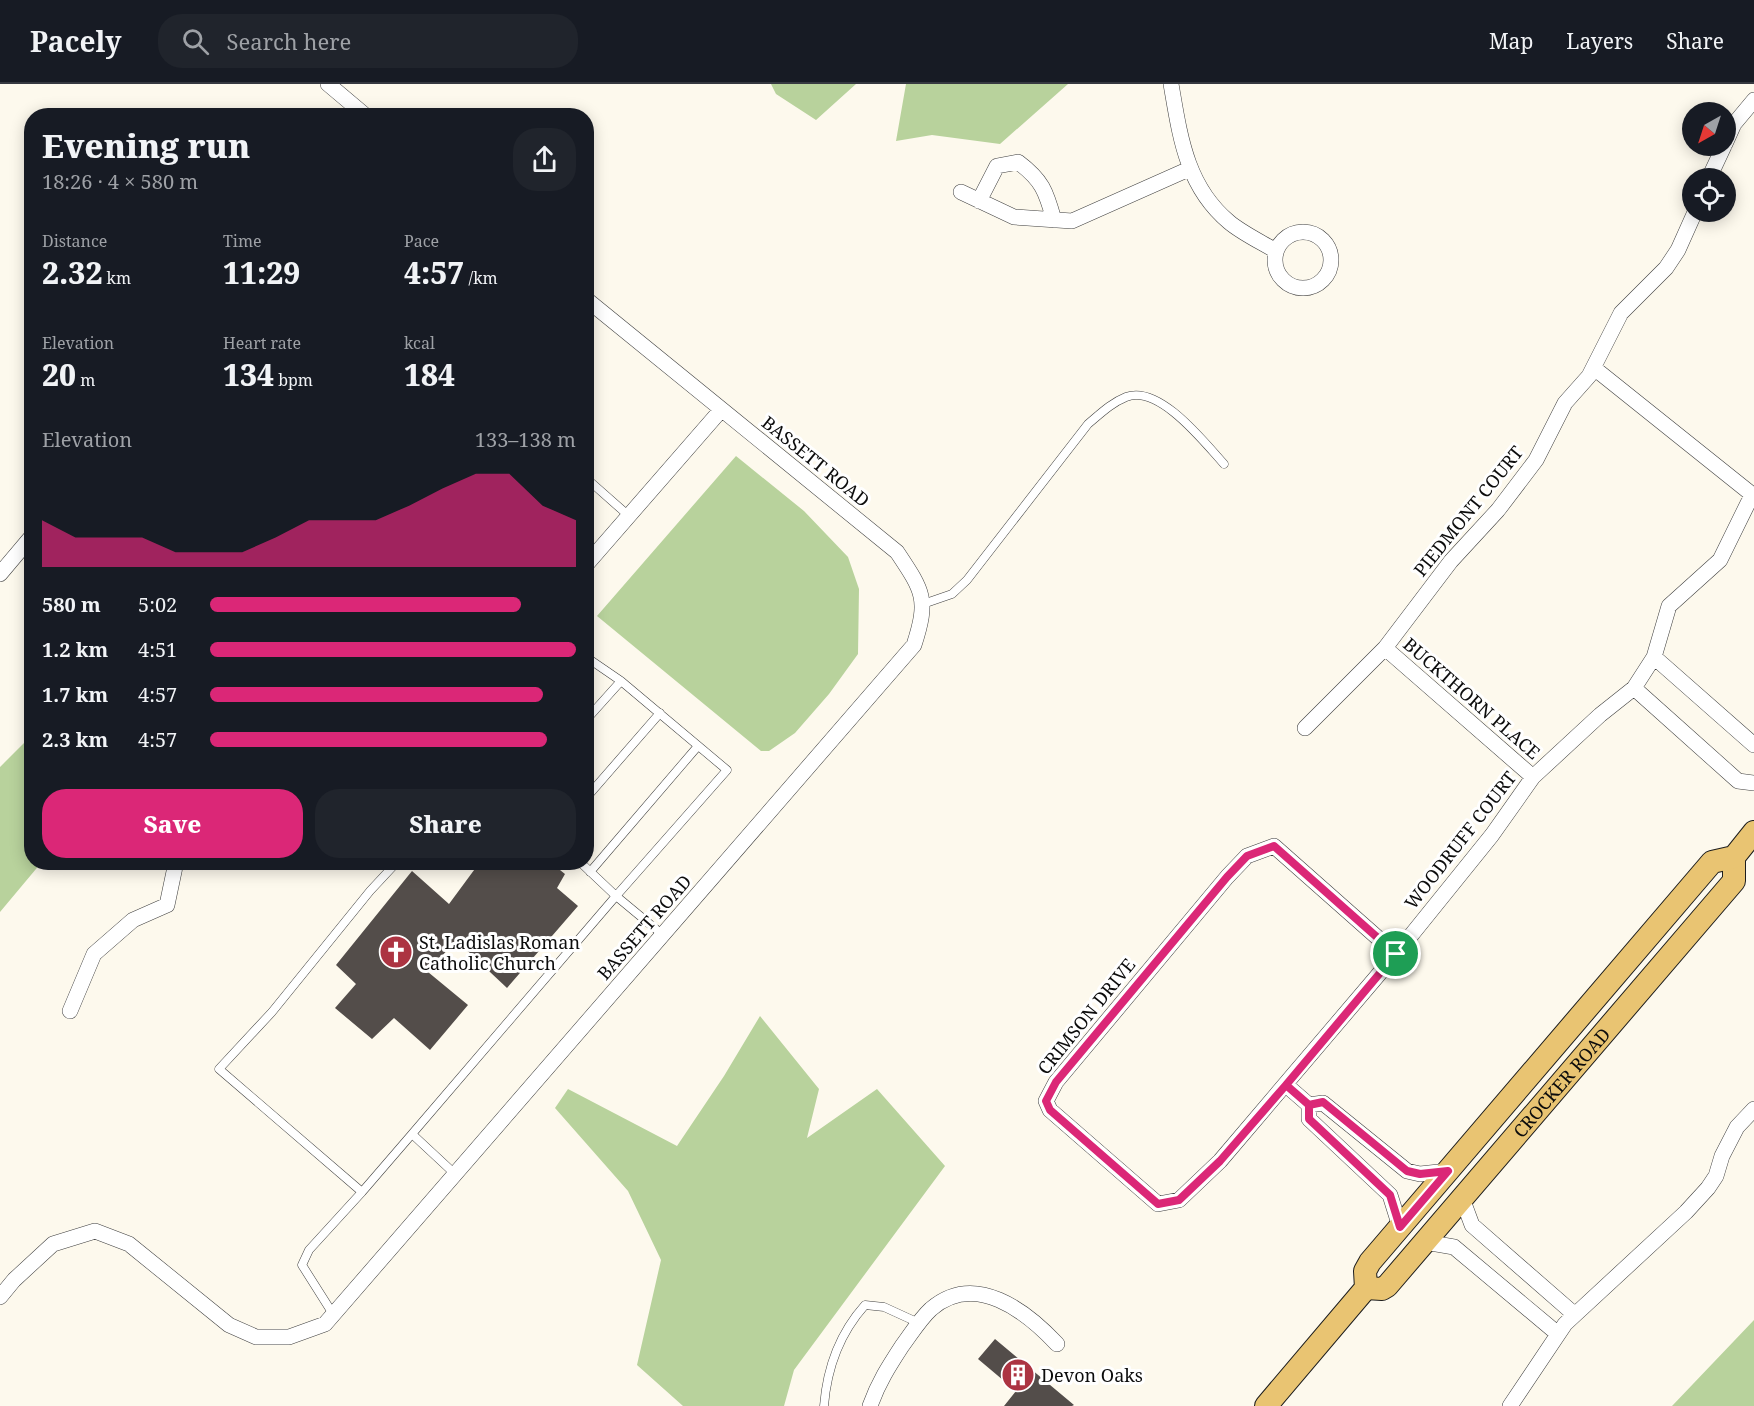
<!DOCTYPE html>
<html lang="en">
<head>
<meta charset="utf-8">
<style>
  :root { --surface:#171b24; --page:#20242c; --text:#f1f3f6; --muted:#9ea1a6; --line:#363941; --accent:#db2777 }
  body { margin:0; font-family:"Noto Serif",serif; background:var(--page); color:var(--text); height:100vh; display:flex; flex-direction:column; font-size:22px; white-space:nowrap }
  * { box-sizing:border-box; margin:0 }
  p { font-size:20px; color:var(--muted) }
  .icon { flex:none; width:33px; height:33px; fill:none; stroke:currentColor; stroke-width:2; stroke-linecap:round; stroke-linejoin:round }
  .map { position:relative; flex:1; overflow:hidden }
  .panel { position:absolute; left:24px; top:24px; width:570px; height:762px; display:flex; flex-direction:column; background:var(--surface); border-radius:24px; box-shadow:0 3px 15px #0003 }
  .panel>* { flex:none }
  .needle { width:39px; rotate:219deg }
  .fabs { position:absolute; left:1682px; top:18px; display:grid; gap:12px }
  .fabs a { display:grid; place-items:center; width:54px; height:54px; border-radius:50%; background:var(--surface); box-shadow:0 3px 15px #0003; font-size:30px }
  .pin { position:absolute; display:grid; place-items:center; width:51px; height:51px; color:#fff; margin:-26px; border:3px solid #fff; border-radius:50%; box-shadow:0 2px 6px #0007 }
  .round { display:grid; place-items:center; flex:none; width:63px; height:63px; border-radius:24px; background:var(--page) }
  .overview { display:flex; align-items:center; justify-content:space-between; height:102px; padding:0 18px }
  h1 { font-size:33px; font-weight:800; line-height:45px }
  .metrics { display:grid; grid-template-columns:repeat(3,1fr); gap:9px; height:102px; padding:6px 18px }
  .metrics div { display:grid; align-content:center }
  .metrics b { font-size:30px; font-weight:800 }
  .metrics small { font-size:16px; font-weight:400 }
  .metrics p { font-size:16px }
  .chart { height:168px; padding:12px 18px }
  .chart p { display:flex; justify-content:space-between }
  .chart svg { width:100%; height:108px; margin-top:6px; fill:var(--accent); opacity:.7 }
  .primary-button { display:flex; gap:12px; margin-top:auto; padding:12px 18px }
  .primary-button a { flex:1; height:69px; border-radius:24px; background:var(--accent); color:#fff; font-size:24px; font-weight:800; line-height:69px; text-align:center }
  .primary-button a+a { background:var(--page); color:var(--text) }
  ul { padding:0 18px; list-style:none; font-size:20px }
  li { display:grid; grid-template-columns:96px 72px 1fr; align-items:center; height:45px }
  li i { height:15px; border-radius:8px; background:var(--accent) }
  header { display:flex; align-items:center; gap:36px; box-sizing:border-box; height:84px; padding:0 30px; background:var(--surface); border-bottom:2px solid var(--line) }
  header strong { font-size:28px }
  nav { display:flex; gap:33px; margin-inline-start:auto; font-size:21px }
  .search { width:420px; height:54px; background:var(--page); display:flex; align-items:center; gap:15px; box-sizing:border-box; padding:0 21px; border-radius:24px; color:var(--muted); font-size:22px }
  .map>svg:first-child { display:block }
  .forest { fill:#b8d29c }
  .building { fill:#534d4a }
  .lines { fill:none; stroke-linecap:round; stroke-linejoin:round }
  .lane-casing { stroke:#3f3f3f; stroke-width:9 }
  .street-casing { stroke:#3f3f3f; stroke-width:16 }
  .primary-casing { stroke:#1d1d1d; stroke-width:24 }
  .lane { stroke:#fff; stroke-width:8 }
  .street { stroke:#fff; stroke-width:15 }
  .primary { stroke:#e9c472; stroke-width:22 }
  .route-casing { stroke:#fff; stroke-width:12 }
  .route { stroke:#db2777; stroke-width:8 }
  .labels { text-anchor:middle; dominant-baseline:central; stroke-width:6; stroke-linejoin:round; paint-order:stroke }
  .street-label { font-size:18px; fill:#0c0c0c; stroke:#fff }
  .poi-label { font-size:18px; fill:#0c0c0c; stroke:#fff; text-anchor:start }
</style>
</head>
<body>
<header>
<strong>Pacely</strong>
<div class="search"><svg class="icon" aria-label="search" viewBox="0 0 24 24"><circle cx="10" cy="10" r="6"/><path d="M15 15l6 6"/></svg>Search here</div>
<nav><a>Map</a><a>Layers</a><a>Share</a></nav>
</header>
<div class="map">
<svg width="1754" height="1322" viewBox="0 0 1754 1322">
  <rect width="100%" height="100%" fill="#fdf9ed"/>
  <path class="forest" d="M771,0H856L816,36L776,10Z
    M906,0H1068L1000,60L932,51L896,57Z
    M736,372L804,427L848,473L859,505L858,570L829,610L795,649L769,667H761L597,532Z
    M31,652L32,778L41,779L0,828V683Z
    M760,932L819,1005L807,1054L877,1005L945,1082L794,1286L784,1322H683L637,1281L661,1176L628,1107L555,1024L568,1005L677,1062L724,992Z
    M1754,1236V1322H1672Z"/>
  <path class="building" d="M480,778H550L565,790L557,804L578,822L507,904L456,856L428,888L468,921L430,966L394,934L372,955L335,924L356,900L336,881L412,787L449,820Z
    M995,1255L1074,1321L1072,1322H1004L1016,1307L978,1275Z"/>
  <g class="lines">
    <g class="lane-casing">
      <path id="lane" d="M586,394L629,432
        M923,520L952,510L967,496L1088,340C1100,330 1111,319 1126,313C1159,300 1204,358 1224,380
        M586,573L621,597L727,686L616,812L663,851
        M586,636L621,597
        M586,714L660,629
        M397,778L370,807L272,928L219,985L362,1108L412,1050L455,1090
        M590,788L698,662
        M412,1050L616,812L580,778
        M333,1230L302,1181L309,1166L362,1108
        M824,1322C827,1284 840,1249 865,1221L884,1223L919,1239"/>
    </g>
    <g class="street-casing">
      <path id="street" d="M328,0L366,32
        M1171,0C1180,52 1186,102 1229,138C1242,149 1261,158 1276,167
        M1725,60L1734,40L1754,16
        M1709,94L1724,62
        M961,108L1014,133L1072,137L1189,85
        M979,117L997,82L1018,78C1042,96 1046,107 1054,136
        M1275 176a28 28 0 1 1 56 0a28 28 0 1 1-56 0Z
        M1594,284L1754,412
        M586,481L721,326
        M0,490L32,452
        M1385,564L1533,693
        M1654,573L1754,661
        M1634,604L1738,697L1754,699
        M1305,644L1385,564L1451,477L1498,426L1536,376L1565,319L1589,292L1621,229L1666,184L1678,166L1695,128
        M1396,870L1274,762L1247,772L1227,793L1056,998L1046,1017L1050,1026L1158,1120L1179,1116L1220,1077L1396,870L1492,751L1533,693L1600,631L1634,604L1654,573L1669,522L1720,476L1748,419L1754,411
        M70,927L94,870L133,836L167,821L175,783L179,778
        M1286,1001L1309,1021L1323,1019L1407,1087L1420,1090L1448,1087
        M1309,1021V1035L1390,1111L1400,1143
        M1462,1114L1472,1141L1574,1230
        M1425,1158L1454,1163L1558,1250
        M0,1213L14,1196L53,1160L95,1147L129,1160L229,1241L256,1253H289L325,1240L914,561C929,515 923,507 897,468L586,215
        M870,1322C878,1299 889,1282 902,1262C911,1250 920,1235 931,1225C975,1187 1026,1227 1057,1260
        M1510,1322L1565,1240L1686,1128L1708,1104L1716,1092L1722,1072L1737,1043L1754,1025"/>
    </g>
    <g class="primary-casing">
      <g id="primary">
        <path id="s1" d="M1366,1204L1382,1205L1387,1202L1734,797V773"/>
        <path d="M1266,1322L1366,1204L1365,1187L1370,1178L1712,778L1734,773L1754,748"/>
      </g>
    </g>
    <use href="#lane" class="lane"/>
    <use href="#street" class="street"/>
    <use href="#primary" class="primary"/>
  </g>
  <g class="lines">
    <g class="route-casing">
      <path id="route" d="M1396,870L1274,762L1247,772L1227,793L1056,998L1046,1017L1050,1026L1158,1120L1179,1116L1220,1077L1286,1001L1309,1021V1035L1390,1111L1400,1143L1448,1087L1420,1090L1407,1087L1323,1018L1309,1021L1286,1001L1396,870"/>
    </g>
    <use href="#route" class="route"/>
  </g>
  <defs>
    <g id="church-disc" transform="scale(1.725)"><circle r="9.5" fill="#ac3442" stroke="#fff"/><path d="M-1.2-6h2.4v3.5h3.3v2.4h-3.3V6h-2.4V-.1h-3.3v-2.4h3.3Z" fill="#fff"/></g>
    <g id="building-disc" transform="scale(1.725)"><circle r="9.5" fill="#ac3442" stroke="#fff"/><path d="M-4-6H4V6H1V3H-1V6H-4ZM-2.5-4.3h1.7v1.8h-1.7ZM.8-4.3h1.7v1.8H.8ZM-2.5-1h1.7V.8h-1.7ZM.8-1h1.7V.8H.8Z" fill="#fff"/></g>
  </defs>
  <g fill-rule="evenodd">
    <use href="#church-disc" x="396" y="868"/>
    <use href="#building-disc" x="1018" y="1291"/>
  </g>
  <g class="labels">
    <g class="street-label">
      <text transform="translate(816 377) rotate(39)">BASSETT ROAD</text>
      <text transform="translate(1468 427) rotate(-51)">PIEDMONT COURT</text>
      <text transform="translate(1472 614) rotate(41)">BUCKTHORN PLACE</text>
      <text transform="translate(1460 756) rotate(-52)">WOODRUFF COURT</text>
      <text transform="translate(644 843) rotate(-49)">BASSETT ROAD</text>
      <text transform="translate(1086 932) rotate(-51)">CRIMSON DRIVE</text>
      <text stroke="none"><textPath href="#s1" startOffset="290">CROCKER ROAD</textPath></text>
    </g>
    <g class="poi-label">
      <text x="419" y="858">St. Ladislas Roman<tspan x="419" dy="21">Catholic Church</tspan></text>
      <text x="1041" y="1291">Devon Oaks</text>
    </g>
  </g>
</svg>
<div class="fabs">
<a><svg class="needle" viewBox="-14 -14 28 28"><path d="M0-13l5 13h-10z" fill="#e53935"/><path d="M0 13l5-13h-10z" fill="#9ea1a6"/></svg></a>
<a><svg class="icon" aria-label="locate" viewBox="0 0 24 24"><circle cx="12" cy="12" r="6"/><path d="M12 2v4M12 18v4M2 12h4M18 12h4"/></svg></a>
</div>
<div class="pin" style="left:1396px;top:870px;background:#1e9e55"><svg class="icon" aria-label="arrive" viewBox="0 0 24 24"><path d="M6 21V4h12l-3 4 3 4H6"/></svg></div>
<section class="panel">
<div class="overview"><div><h1>Evening run</h1><p>18:26 · 4 × 580 m</p></div><a class="round"><svg class="icon" aria-label="share" viewBox="0 0 24 24"><path d="M12 15V3M7 8l5-5 5 5M5 13v7h14v-7"/></svg></a></div>
<div class="metrics">
<div><p>Distance</p><b>2.32<small> km</small></b></div>
<div><p>Time</p><b>11:29</b></div>
<div><p>Pace</p><b>4:57<small> /km</small></b></div>
</div>
<div class="metrics">
<div><p>Elevation</p><b>20<small> m</small></b></div>
<div><p>Heart rate</p><b>134<small> bpm</small></b></div>
<div><p>kcal</p><b>184</b></div>
</div>
<div class="chart"><p><span>Elevation</span>133–138 m</p>
<svg viewBox="0 0 160 44" preserveAspectRatio="none"><path d="M0 44V25L10 32L20 32L30 32L40 38L50 38L60 38L70 32L80 25L90 25L100 25L110 19L120 12L130 6L140 6L150 19L160 25V44z"/></svg>
</div>
<ul>
<li><b>580 m</b>5:02<i style="width:85%"></i></li>
<li><b>1.2 km</b>4:51<i style="width:100%"></i></li>
<li><b>1.7 km</b>4:57<i style="width:91%"></i></li>
<li><b>2.3 km</b>4:57<i style="width:92%"></i></li>
</ul>
<div class="primary-button"><a>Save</a><a>Share</a></div>
</section>
</div>
</body>
</html>
